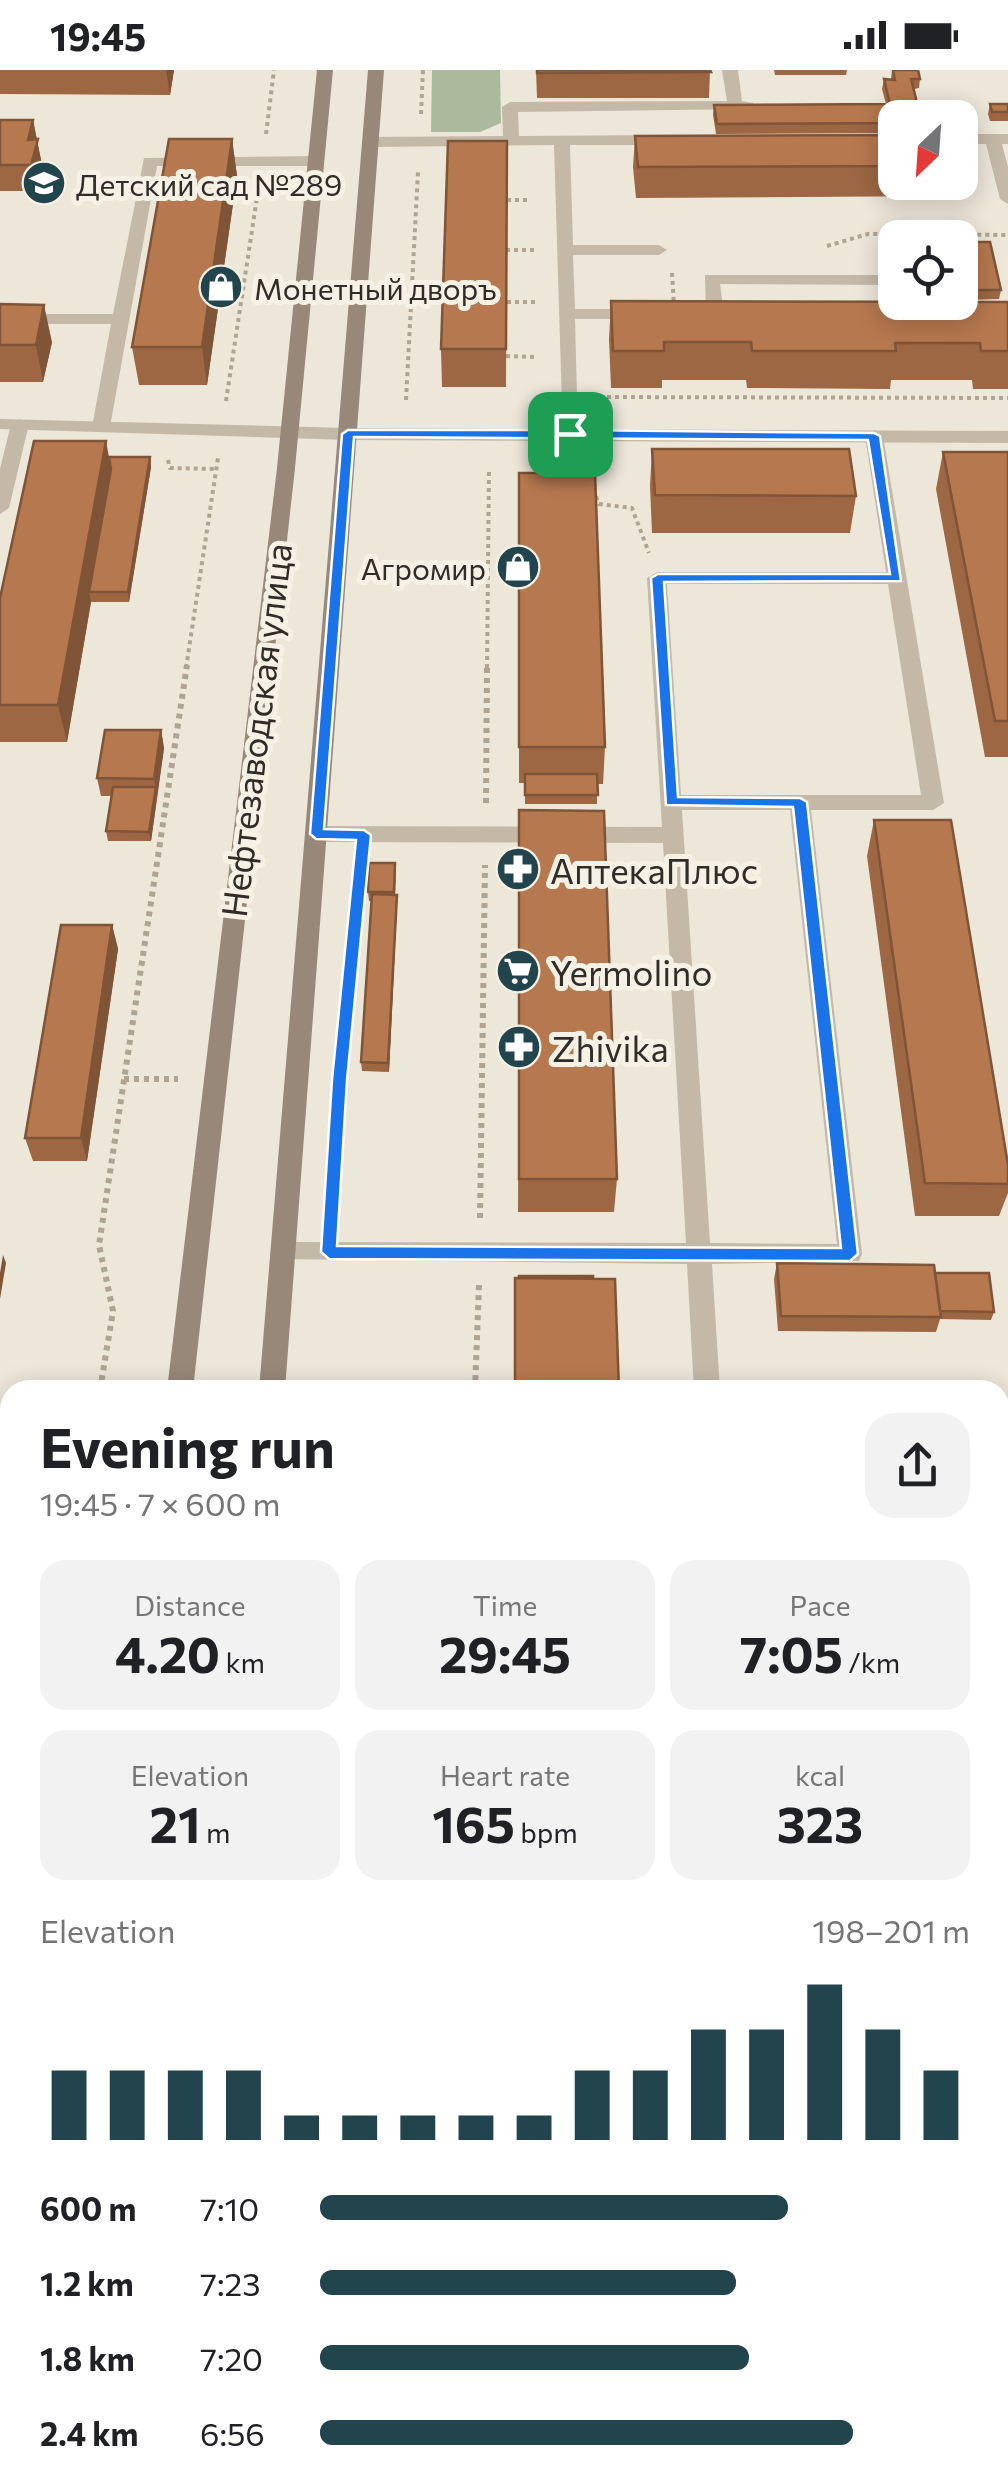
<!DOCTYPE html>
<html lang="en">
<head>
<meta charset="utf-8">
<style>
  :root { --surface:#fff; --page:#f2f2f2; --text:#202124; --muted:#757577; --accent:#22444d }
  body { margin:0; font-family:Commissioner,sans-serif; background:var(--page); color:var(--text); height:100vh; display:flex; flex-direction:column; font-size:38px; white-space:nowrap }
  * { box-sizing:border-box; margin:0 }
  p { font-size:32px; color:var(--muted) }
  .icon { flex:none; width:55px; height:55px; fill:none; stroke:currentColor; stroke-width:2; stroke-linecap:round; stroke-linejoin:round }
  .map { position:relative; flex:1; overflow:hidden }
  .side { position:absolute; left:0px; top:1310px; width:1010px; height:1110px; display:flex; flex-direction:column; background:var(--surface); border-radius:30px 30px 0 0; box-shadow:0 5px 25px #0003 }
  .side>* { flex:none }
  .needle { width:65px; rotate:205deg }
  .tools { position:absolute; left:878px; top:30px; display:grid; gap:20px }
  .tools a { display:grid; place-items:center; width:100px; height:100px; border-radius:20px; background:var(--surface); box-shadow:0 5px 25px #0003; font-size:50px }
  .pin { position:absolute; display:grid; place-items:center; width:85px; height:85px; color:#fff; margin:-42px; border-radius:20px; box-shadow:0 5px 15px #0006 }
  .round { display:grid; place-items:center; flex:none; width:105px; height:105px; border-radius:30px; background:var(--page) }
  .headline { display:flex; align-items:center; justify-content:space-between; height:170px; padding:0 40px }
  h1 { font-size:55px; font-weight:700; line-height:75px }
  .metrics { display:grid; grid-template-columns:repeat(3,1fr); gap:15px; height:170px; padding:10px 40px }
  .metrics div { display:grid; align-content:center; border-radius:25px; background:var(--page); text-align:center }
  .metrics b { font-size:50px; font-weight:700 }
  .metrics small { font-size:28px; font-weight:400 }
  .metrics p { font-size:28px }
  .chart { height:280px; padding:20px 40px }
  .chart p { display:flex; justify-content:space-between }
  .chart svg { width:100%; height:180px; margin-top:10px; stroke:var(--accent); stroke-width:6 }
  ul { padding:0 40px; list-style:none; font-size:32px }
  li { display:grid; grid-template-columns:160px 120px 1fr; align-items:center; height:75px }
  li i { height:25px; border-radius:12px; background:var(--accent) }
  .status { display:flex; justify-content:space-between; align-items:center; height:70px; padding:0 50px; background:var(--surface); direction:ltr }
  .status svg { height:28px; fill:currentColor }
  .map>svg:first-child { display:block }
  .green { fill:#abba9c }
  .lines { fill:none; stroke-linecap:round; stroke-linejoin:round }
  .path-far2 { stroke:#afa392; stroke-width:4; stroke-dasharray:4 4; stroke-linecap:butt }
  .path-far1 { stroke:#afa392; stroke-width:6; stroke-dasharray:5 5; stroke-linecap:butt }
  .path { stroke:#afa392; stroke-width:8; stroke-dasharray:6 6; stroke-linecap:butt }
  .lane { fill:#c4b9a7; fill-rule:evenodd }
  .street { fill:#c4b9a7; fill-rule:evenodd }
  .secondary { fill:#978879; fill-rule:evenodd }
  .wall { fill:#9d6744 }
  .shaded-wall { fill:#7f5437 }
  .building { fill:#b6784f; stroke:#7f5437; stroke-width:2.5 }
  .route { fill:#1a73e8; stroke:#fff; stroke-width:2.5; fill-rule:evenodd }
  .labels { text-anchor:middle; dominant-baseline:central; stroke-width:10; stroke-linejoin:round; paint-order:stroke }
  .far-poi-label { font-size:30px; fill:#312c27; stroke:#f6f1e5; text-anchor:start }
  .street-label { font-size:35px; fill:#312c27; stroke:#f6f1e5 }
  .poi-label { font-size:35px; fill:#312c27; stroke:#f6f1e5; text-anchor:start }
</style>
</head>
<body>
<div class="status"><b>19:45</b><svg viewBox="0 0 49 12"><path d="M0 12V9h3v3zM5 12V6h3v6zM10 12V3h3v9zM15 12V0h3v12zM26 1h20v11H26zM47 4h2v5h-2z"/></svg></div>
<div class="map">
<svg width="1008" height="2420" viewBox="0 0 1008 2420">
  <rect width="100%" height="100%" fill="#ede7da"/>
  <path class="green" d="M432,0H500L501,53L480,62H431Z"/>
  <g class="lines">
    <path class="path-far2" d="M421,44L423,0
      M266,64L274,0
      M507,130H530
      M827,176L868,164L1008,165
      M506,180H535
      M672,203L674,235
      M507,232H535
      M506,286L535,287
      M599,327L1008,328
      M406,330L418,102
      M226,331L258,121
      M168,390L170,398L216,399
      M593,419L599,434L632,438L649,483
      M186,598L218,388
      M487,598L489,399"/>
    <path class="path-far1" d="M486,733L487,595
      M124,1009H178
      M331,1147L361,796
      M480,1148L485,795
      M100,1320L113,1241L99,1175L187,595
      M475,1320L479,1215"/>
    <path class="path" d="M0,1848H10
      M0,1993L2,1974
      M409,2410L434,2420
      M443,2420L444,2410"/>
    <path class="lane" d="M722,0H738L742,31L753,33V39L518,42L519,66L666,65L674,70L666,75H570L573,175H659L667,180L659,185H573L575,239H641L650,244L641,249H575L578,364L575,368H563L554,75L371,77L363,72L371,67L503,66L502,37L510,32L727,31Z
      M960,64H1008V74H1002L1008,97V134L1000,129L986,74H960Z
      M144,88L316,86L324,91L316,96H157L110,357L101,362L92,357L111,254H0V244H113Z
      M705,205H895V215L720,214L724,244L715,249L706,244Z
      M20,349L29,354L9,438L0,444V399L11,354Z
      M874,360L883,366L944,733L933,740H811L862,1184L859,1191L712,1194L720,1320H694L687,1194L274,1189L271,1182L274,1175L283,1172L686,1173L663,773L317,772L306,764L317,756L662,757L647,508L657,502H886L865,366ZM667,514H888L921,725H681ZM682,740H790L837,1174L710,1173Z
      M1000,1657H1008V1685H1000Z"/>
    <path class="street" d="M0,349L348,358L1008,361V373L348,370L0,359Z
      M0,1923H10V1953H0Z
      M1000,2021H1008V2053H1000Z
      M0,2138H10V2170H0Z"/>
    <path class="secondary" d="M317,0H333L295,398L193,1320H167L277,398Z
      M368,0H384L285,1320H259Z
      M46,2410H80L79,2420H45Z
      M167,2410H201V2420H167Z"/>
  </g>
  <path class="wall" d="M0,0H174L170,25L0,24Z
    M536,0H710L709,28H537Z
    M774,0H847L846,5H775Z
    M892,0H918L920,9L919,18L914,19L895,48V63L716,64L713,45L714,35L886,34L882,19L884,9H891Z
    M990,34H1008V51H990L988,44Z
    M0,50H33L42,95L36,121H0Z
    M895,65V112H952L950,126L636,128L633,97L635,66Z
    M232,69L237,106L207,315H139L132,277Z
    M507,71L506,317H442L441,279Z
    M962,172L1001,220L999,229L971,230L960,182Z
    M611,231L1008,232V319H973L972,310H891L890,319L747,318L746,310H662V318H611L609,269Z
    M0,234L52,272L43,312H0Z
    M652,379L856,426L850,463H652L650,416Z
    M943,382H1008V687H985L936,419Z
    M109,387H150L151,397L129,532H91L67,672H0V528Z
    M519,403L605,677L603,714H597V734H525V713H519Z
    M161,660L164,678L151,771H108L106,761L111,726H101L97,708Z
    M519,740L617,1109L614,1142H518Z
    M874,750L1008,1095V1123L999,1146H915L867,786Z
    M396,803L395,825H397V834L389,1002L362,1001L361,992L371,831H369L368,822Z
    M112,855L118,879L87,1091H33L25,1068Z
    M777,1193L935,1203L994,1242L991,1250L940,1249L936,1262L778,1261L774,1209Z
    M1000,1717H1008V1843H1000Z"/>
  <path class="shaded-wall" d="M166,0H174L170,25Z
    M33,50L42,95L36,121L28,70Z
    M232,69L237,106L207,315L202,277Z
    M44,235L52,272L43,312L36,275Z
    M106,371L113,409L89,522L91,532L67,672L58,635Z
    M150,387L151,397L129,532L128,522Z
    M161,660L164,678L151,771L149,762L156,717L154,709Z
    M397,825V834L389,1002L388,993Z
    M112,855L118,879L87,1091L81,1068Z
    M3,1185L6,1193L0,1229V1203Z"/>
  <path class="building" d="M537,0H710L711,2L537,3Z
    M893,0H918L920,9H911L921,48H895V53L717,54L714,35L890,34L884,9L895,10Z
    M990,34H1008V42H992Z
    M0,50H33L28,70L38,69L31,95H0Z
    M895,65V96L638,97L635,66Z
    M169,69H232L202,277H132Z
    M448,71H507L506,279H441Z
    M962,172H990L1001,220H973Z
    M611,231L1008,232V281H981L980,273H895L896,281H752L751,272H664V281H613Z
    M0,234L44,235L36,275H0Z
    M34,371H106L58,635H0V528Z
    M652,379H849L856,426L655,425Z
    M943,382H1008V651H995Z
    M109,387H150L128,522H89L111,399Z
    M519,403H595L605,677H519Z
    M105,660H161L154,709L97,708Z
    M525,704H597L598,725H525Z
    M113,717H156L149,762L106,761Z
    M519,740L604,741L617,1109H519Z
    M874,750H951L1008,1095V1114L925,1113Z
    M369,793H395L394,822H368Z
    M372,824L397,825L388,993L361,992Z
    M61,855H112L81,1068H25Z
    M777,1193L934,1195L941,1247L781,1246Z
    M935,1203H989L994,1242L940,1241Z
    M519,1206H593V1208H519Z
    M515,1208L615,1209L619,1320H515Z
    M1000,1717H1008V1824H1000Z
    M1000,2241H1008V2392H1000Z
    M520,2410H656V2420H520Z"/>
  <path class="route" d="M570,360L874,363L880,366L901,511L664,512L678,727L800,728L807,732L858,1184L850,1191L329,1189L321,1182L332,1010L356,770L316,769L310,764L342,364L348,360ZM354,367L868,370L890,504H658L651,508L666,735L793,737L841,1178L337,1176L347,1010L371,765L364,760L324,759Z"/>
  <defs>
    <g id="school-disc" transform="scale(2.25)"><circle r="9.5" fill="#22444d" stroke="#f6f1e5"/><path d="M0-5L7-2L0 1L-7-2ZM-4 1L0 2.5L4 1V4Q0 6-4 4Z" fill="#fff"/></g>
    <g id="shop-disc" transform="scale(2.25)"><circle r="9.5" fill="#22444d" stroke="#f6f1e5"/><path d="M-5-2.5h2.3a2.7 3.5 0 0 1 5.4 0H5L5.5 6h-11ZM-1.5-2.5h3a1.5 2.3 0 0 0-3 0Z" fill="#fff"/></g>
    <g id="pharmacy-disc" transform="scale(2.25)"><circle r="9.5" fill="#22444d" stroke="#f6f1e5"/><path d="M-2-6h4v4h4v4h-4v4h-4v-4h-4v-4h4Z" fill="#fff"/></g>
    <g id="supermarket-disc" transform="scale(2.25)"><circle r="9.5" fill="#22444d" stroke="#f6f1e5"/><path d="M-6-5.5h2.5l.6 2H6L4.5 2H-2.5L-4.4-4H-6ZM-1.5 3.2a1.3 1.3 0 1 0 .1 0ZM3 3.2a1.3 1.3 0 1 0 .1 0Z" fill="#fff"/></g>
  </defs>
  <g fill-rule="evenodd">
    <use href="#school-disc" x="44" y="113"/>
    <use href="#shop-disc" x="221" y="217"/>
    <use href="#shop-disc" x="518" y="497"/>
    <use href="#pharmacy-disc" x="518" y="799"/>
    <use href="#supermarket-disc" x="518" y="901"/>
    <use href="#pharmacy-disc" x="519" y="977"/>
  </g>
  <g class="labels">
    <g class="far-poi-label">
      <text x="76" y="113">Детский сад №289</text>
      <text x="254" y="217">Монетный дворъ</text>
      <text x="486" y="497" text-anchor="end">Агромир</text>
    </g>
    <g class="street-label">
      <text transform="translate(255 660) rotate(-83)">Нефтезаводская улица</text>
    </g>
    <g class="poi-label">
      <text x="550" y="799">АптекаПлюс</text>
      <text x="550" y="901">Yermolino</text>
      <text x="552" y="977">Zhivika</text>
    </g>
  </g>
</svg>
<div class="tools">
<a><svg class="needle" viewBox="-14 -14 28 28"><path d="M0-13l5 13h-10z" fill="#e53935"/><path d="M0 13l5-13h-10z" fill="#757577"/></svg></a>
<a><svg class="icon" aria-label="locate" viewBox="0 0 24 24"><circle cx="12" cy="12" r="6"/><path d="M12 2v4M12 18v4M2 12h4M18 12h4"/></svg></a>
</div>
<div class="pin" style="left:570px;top:364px;background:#1e9e55"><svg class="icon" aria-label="arrive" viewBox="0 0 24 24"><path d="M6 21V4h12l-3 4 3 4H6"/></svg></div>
<section class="side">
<div class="headline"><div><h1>Evening run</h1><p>19:45 · 7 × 600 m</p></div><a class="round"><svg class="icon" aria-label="share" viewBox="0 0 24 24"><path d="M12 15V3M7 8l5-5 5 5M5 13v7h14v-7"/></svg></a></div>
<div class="metrics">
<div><p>Distance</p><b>4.20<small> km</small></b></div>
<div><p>Time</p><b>29:45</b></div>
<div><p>Pace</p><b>7:05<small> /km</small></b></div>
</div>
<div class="metrics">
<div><p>Elevation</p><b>21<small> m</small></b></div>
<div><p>Heart rate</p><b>165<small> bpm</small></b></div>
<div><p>kcal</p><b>323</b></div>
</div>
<div class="chart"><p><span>Elevation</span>198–201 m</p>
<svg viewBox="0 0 160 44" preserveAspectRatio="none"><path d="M5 44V27M15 44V27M25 44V27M35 44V27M45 44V38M55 44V38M65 44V38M75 44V38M85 44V38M95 44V27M105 44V27M115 44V17M125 44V17M135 44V6M145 44V17M155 44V27"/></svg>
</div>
<ul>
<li><b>600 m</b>7:10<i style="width:72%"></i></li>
<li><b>1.2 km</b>7:23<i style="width:64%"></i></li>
<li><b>1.8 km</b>7:20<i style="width:66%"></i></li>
<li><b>2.4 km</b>6:56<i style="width:82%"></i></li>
</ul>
</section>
</div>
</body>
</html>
